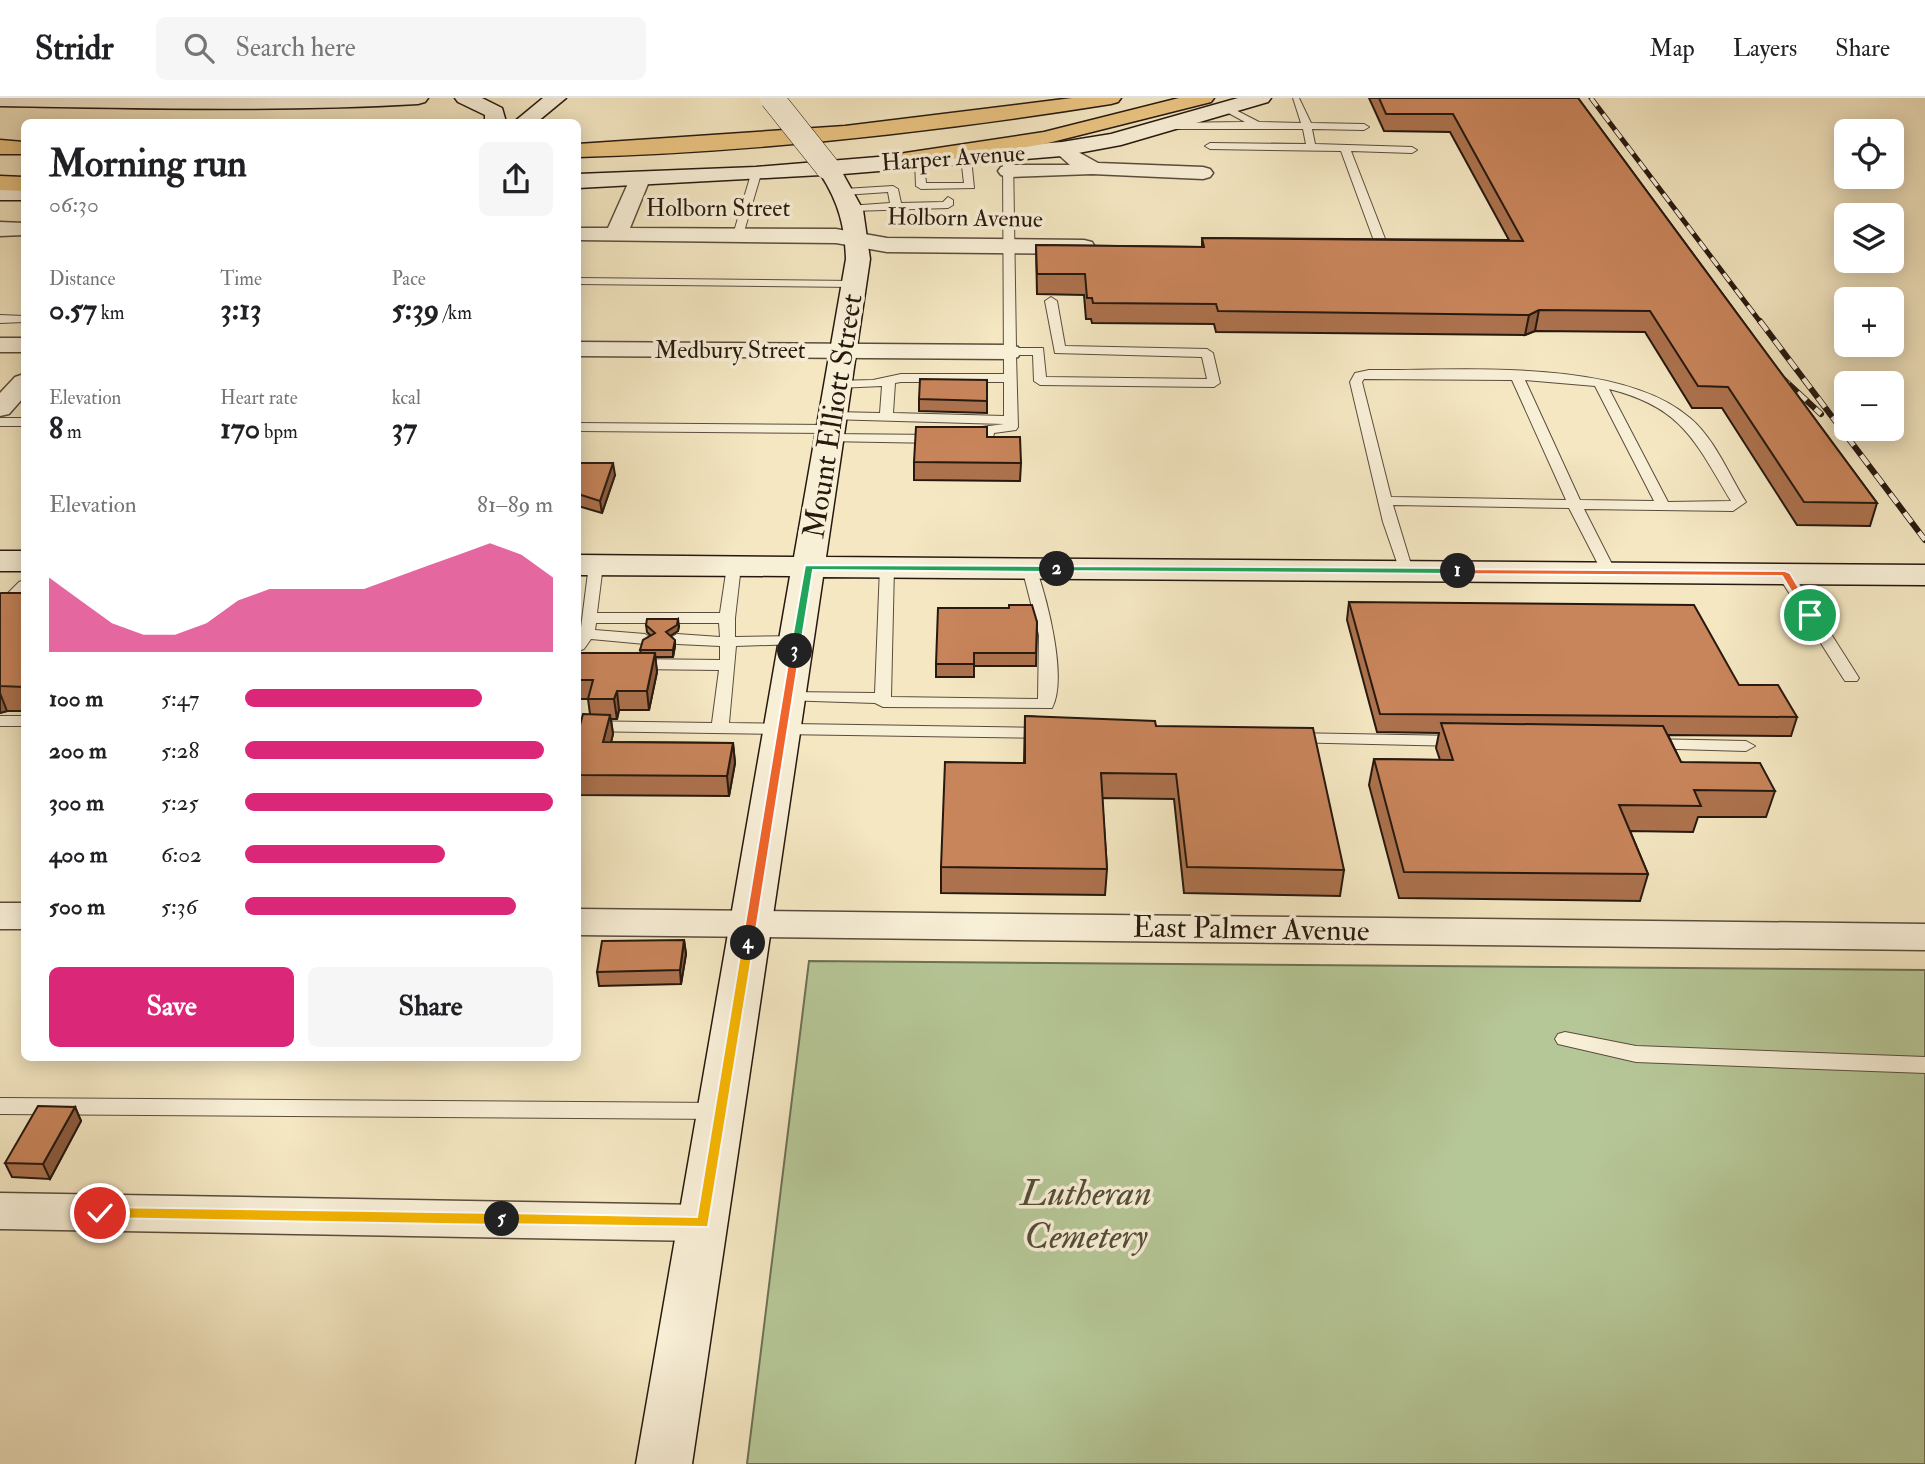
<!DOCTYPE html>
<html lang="en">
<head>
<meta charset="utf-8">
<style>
  :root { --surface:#fff; --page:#f6f6f6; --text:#202124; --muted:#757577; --line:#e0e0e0; --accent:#db2777 }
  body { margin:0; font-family:"IM FELL Double Pica",serif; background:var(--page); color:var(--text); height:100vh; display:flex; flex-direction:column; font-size:26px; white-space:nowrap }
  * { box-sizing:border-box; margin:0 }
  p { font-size:23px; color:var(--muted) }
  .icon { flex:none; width:38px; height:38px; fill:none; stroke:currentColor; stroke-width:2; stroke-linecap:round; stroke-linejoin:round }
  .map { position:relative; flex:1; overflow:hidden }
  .panel { position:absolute; left:21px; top:21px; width:560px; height:942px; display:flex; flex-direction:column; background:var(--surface); border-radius:10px; box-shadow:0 4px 18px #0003 }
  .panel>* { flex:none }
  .fabs { position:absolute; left:1834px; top:21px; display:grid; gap:14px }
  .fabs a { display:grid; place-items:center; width:70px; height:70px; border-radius:10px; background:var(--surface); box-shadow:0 4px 18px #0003; font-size:35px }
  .pin { position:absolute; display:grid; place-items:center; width:60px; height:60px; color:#fff; margin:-30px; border:4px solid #fff; border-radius:50%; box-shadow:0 2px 7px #0007 }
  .km { position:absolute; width:35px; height:35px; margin:-18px; border-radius:50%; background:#222; color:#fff; font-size:19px; line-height:35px; text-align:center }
  .round { display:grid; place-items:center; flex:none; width:74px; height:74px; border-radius:10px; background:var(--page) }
  .head { display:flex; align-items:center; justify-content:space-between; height:119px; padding:0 28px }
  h1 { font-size:38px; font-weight:800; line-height:52px }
  .figures { display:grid; grid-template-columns:repeat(3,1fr); gap:10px; height:119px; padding:7px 28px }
  .figures div { display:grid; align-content:center }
  .figures b { font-size:30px; font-weight:800 }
  .figures small { font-size:19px; font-weight:400 }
  .figures p { font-size:19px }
  .chart { height:196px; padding:14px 28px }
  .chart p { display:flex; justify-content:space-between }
  .chart svg { width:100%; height:126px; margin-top:7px; fill:var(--accent); opacity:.7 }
  .action { display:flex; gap:14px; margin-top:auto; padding:14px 28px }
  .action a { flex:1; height:80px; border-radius:10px; background:var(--accent); color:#fff; font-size:28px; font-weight:800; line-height:80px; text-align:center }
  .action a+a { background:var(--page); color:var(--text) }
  ul { padding:0 28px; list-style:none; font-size:23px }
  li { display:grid; grid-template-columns:112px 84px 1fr; align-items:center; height:52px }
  li i { height:18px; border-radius:9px; background:var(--accent) }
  header { display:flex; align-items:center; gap:42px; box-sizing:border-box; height:98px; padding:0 35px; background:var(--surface); border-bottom:2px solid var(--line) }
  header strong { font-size:33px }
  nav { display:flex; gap:38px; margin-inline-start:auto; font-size:24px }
  .search { width:490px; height:63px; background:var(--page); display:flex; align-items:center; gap:18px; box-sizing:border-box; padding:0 24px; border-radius:10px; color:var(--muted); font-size:26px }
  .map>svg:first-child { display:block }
  .green { fill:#b6c797; stroke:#6e7053; stroke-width:2 }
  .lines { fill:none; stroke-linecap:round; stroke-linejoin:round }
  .lane-casing { stroke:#5a4c3c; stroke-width:2 }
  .street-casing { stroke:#5a4c3c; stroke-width:3 }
  .secondary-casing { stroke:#27190f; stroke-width:3 }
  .highway-casing { stroke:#27190f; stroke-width:3 }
  .lane { fill:#f8efd7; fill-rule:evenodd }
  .street { fill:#f8efd7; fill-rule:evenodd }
  .secondary { fill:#f8efd7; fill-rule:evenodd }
  .highway { fill:#eac481; fill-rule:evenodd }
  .rail-far1-casing { stroke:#27190f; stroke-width:5 }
  .rail-casing { stroke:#27190f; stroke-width:6 }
  .rail-far1 { stroke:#f8efd7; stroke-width:3.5; stroke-dasharray:10; stroke-linecap:butt }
  .rail { stroke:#f8efd7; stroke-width:4.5; stroke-dasharray:12; stroke-linecap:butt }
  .secondary-bridge-casing { stroke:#27190f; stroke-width:25; stroke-linecap:butt }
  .secondary-bridge { stroke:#f8efd7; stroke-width:24 }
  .wall { fill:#ac724d; stroke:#27190f; stroke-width:2 }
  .shaded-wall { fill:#8c5c3f; stroke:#27190f; stroke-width:2 }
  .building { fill:#c8845a; stroke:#27190f; stroke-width:2 }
  .split-1 { fill:#f0652b; stroke:#fff; stroke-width:2 }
  .split-2 { fill:#22a559; stroke:#fff; stroke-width:2 }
  .split-3 { fill:#22a559; stroke:#fff; stroke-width:2 }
  .split-4 { fill:#f0652b; stroke:#fff; stroke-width:2 }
  .split-5 { fill:#f5b400; stroke:#fff; stroke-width:2 }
  .split-6 { fill:#f5b400; stroke:#fff; stroke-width:2 }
  .labels { text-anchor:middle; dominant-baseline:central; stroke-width:7; stroke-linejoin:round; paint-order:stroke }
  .far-street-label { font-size:24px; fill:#27190f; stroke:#f8efd7 }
  .street-label { font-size:30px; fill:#27190f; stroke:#f8efd7 }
  .near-park-label { font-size:37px; font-style:italic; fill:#524d38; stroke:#f8efd7 }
</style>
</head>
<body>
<header>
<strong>Stridr</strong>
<div class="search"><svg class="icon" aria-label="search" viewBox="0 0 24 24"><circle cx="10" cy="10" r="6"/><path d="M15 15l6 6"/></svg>Search here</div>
<nav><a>Map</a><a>Layers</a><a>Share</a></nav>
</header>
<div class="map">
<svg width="1925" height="1366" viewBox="0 0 1925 1366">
  <rect width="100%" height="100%" fill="#f4e7c2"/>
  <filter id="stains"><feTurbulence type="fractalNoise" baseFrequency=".00286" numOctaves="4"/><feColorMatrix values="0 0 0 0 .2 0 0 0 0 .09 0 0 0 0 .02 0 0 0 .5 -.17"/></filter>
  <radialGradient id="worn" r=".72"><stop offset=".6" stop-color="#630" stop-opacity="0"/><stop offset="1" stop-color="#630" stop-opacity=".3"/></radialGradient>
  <path class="green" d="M809,863L1925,872V1366H747Z"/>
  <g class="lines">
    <g class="lane-casing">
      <path id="lane" d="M1293,0H1299L1311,25L1364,26L1369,29L1364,32L1312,31L1315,46L1412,49L1417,52L1412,55L1351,53L1389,151L1387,153L1377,151L1341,53L1210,51L1205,48L1210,45L1306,46L1303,31H1164L1159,28L1164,25L1245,24L1223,12V8L1226,7L1259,24L1301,25Z
        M1008,55L1013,58L1016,250H1043L1046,279L1207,281L1202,259L1055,255L1045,203L1051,199L1057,203L1065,248L1207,251L1213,255L1220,285L1214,289L1040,287L1034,283L1033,257H1016L1018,329L1016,332L994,335L992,344L973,345L966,341L968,338L980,337L982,329L1004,326L828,321V315L833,314L880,315L882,288L838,290L833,289V283L873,282L901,276H1004L1003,58ZM901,284H1004V318L893,315L895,285Z
        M966,57L971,60L974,90L921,91L916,88L915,61L924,63L926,85H964L961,60Z
        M756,73L761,76L743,137L734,139L733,137L751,76Z
        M893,88L898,91L901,105L943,104L948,99L953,102V107L948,110L852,113L847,110L848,108L890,105L888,94L844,97L839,94L844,91Z
        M578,180L854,183L860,186L854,189L578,186Z
        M0,217L24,218V224L0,225Z
        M1369,272C1459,273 1620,259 1690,320C1715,341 1729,377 1746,404L1733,413L1584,411L1616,474L1609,478L1602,474L1569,410L1393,407L1413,473L1406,477L1401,476L1383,424L1350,284L1355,275ZM1364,281L1512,282L1566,402L1391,399L1362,284ZM1525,282L1595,288L1654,403L1580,402ZM1609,291C1682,309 1695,343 1731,403L1668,404Z
        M0,320H24V328H0Z
        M578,325L831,327L838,331L831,335L578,333Z
        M829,336L938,337L945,341L938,345L824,343L822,340Z
        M596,463L603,467L597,515H720L727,468L734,464L741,468L735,520V539L803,538L805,541L797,546L736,548L729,625L1046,630L1054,635L1046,640L578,633V623L712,625L719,572L633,571L625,566L633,561L720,562V548L677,546L669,541L677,536L720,539L719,525H596L595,532L645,536L653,541L645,546L591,541L584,551L578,553L589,467Z
        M887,465L894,469L891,599L1038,601L1039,537L1022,470L1029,466L1036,470C1047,501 1068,580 1052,610L883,609L875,605L782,602L780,599L782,596L788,594L875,595L880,469Z
        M1785,471L1793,476L1859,580L1857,583H1845L1843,580L1777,476Z
        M24,482V495L5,515L0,517V503L19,484Z
        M0,618H24V628H0Z
        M1291,635L1459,638L1468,643L1459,648L1285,644L1283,640Z
        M1648,641L1746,643L1755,648L1746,653L1642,650L1639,646Z
        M1565,934L1636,948L1925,959V975L1636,964L1558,946L1555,941L1558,936Z
        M0,1000L721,1005L729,1007L732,1013L729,1019L721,1021L0,1016Z"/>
    </g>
    <g class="street-casing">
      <path id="street" d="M1062,45L1098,65L1203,69L1210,71L1213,75L1210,79L1203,81L1092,76L1008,79L1001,77L998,73L1001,69L1008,67H1070L1052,51L1055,47Z
        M640,75L647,77L650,81L630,130L836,131L887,140L1084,142L1092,144L1095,149L1092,154L1084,156L887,154L836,145L578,142V130H608L630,81L633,77Z
        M0,124L24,125V137L0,138Z
        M0,240H24V254H0Z
        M578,244L1009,247L1018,249L1021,254L1018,259L1009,261L578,258Z
        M24,276V299L9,316L0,318V295L15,279Z
        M0,805H24V831H0Z
        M578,811L1925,826V852L578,837Z
        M0,1095L703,1107L719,1112L726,1125L719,1138L703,1143L0,1131Z"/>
    </g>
    <g class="secondary-casing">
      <path id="secondary" d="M0,0H428L425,4L418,6C279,14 139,10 0,8Z
        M455,0H482L502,10L506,24H485V17L458,4Z
        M543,0H566L537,24H514Z
        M1238,0H1271L1268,4L1121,47L1062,58L843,76L863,112L870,161L826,459L1925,467V487L823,479L692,1366H636L790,478L578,477V457L794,459L846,161C845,129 839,105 821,77L578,90V76L756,69L1062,44L1111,36Z
        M0,88H24V102H0Z
        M0,453H24V473H0Z"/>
    </g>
    <g class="highway-casing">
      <path id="highway" d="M1072,0H1121L1118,4L1111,6C935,34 756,54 578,59V46L845,28Z
        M1179,0H1214L1211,4L1044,46L905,69L897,67L894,62L897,57L905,55L1044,34Z
        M0,42L24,44V56H0Z
        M0,78L24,79V93L0,92Z"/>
    </g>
    <use href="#lane" class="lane"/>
    <use href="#street" class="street"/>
    <use href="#secondary" class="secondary"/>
    <use href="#highway" class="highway"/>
    <g class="rail-far1-casing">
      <path id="rail-far1" d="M1591,0L1761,225"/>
    </g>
    <g class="rail-casing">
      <path id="rail" d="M1760,223L1925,442
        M1780,278L1821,316"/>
    </g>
    <use href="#rail-far1" class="rail-far1"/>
    <use href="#rail" class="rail"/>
    <g class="secondary-bridge-casing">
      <path id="secondary-bridge" d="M772,0L827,69"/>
    </g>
    <use href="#secondary-bridge" class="secondary-bridge"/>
  </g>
  <path class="wall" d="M1369,0H1578L1877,405L1870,428L1797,427L1722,310H1692L1645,234L1535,233L1525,237L1216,234L1214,226L1092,225L1091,221H1086L1084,197L1037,196L1036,147L1202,149V140L1509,142L1450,34L1384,33Z
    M987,282V315L919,313V301Z
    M987,339L1021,365L1020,383L914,382V364Z
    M578,365L615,377L602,415L578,408Z
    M24,495V613H7L0,615V496Z
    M1349,504L1739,587L1797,619L1791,638L1668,637L1681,664L1775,693L1766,719H1698L1693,734L1630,733L1648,776L1640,803L1399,800L1369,687L1374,661L1440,662L1436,650L1439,635L1377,634L1347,522Z
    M1037,524L1036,568H974V579H936V566Z
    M646,527L679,528L678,533L670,538L675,548L673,559H655L657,574L649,612H619L617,621H611L613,636L611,644L733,645L735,665L729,698L578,697V635L590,616L588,601H578V555H641L640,552L651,538L647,534Z
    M1025,618L1156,628L1344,772L1340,798L1184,795L1174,701L1102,700L1107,771L1105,797L941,795V769L1024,665Z
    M684,842L686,856L681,886L599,888L597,874Z
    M75,1009L81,1023L50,1081L12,1079L5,1065Z"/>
  <path class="shaded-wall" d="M1539,212L1535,233L1525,237L1529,217Z
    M613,365L615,377L602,415L600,403Z
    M678,521L679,528L678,533L667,540L666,534Z
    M675,542V548L673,559V552Z
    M655,555L657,574L649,612L647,593Z
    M617,593L619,612L617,621L614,601Z
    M0,595L7,613L0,615Z
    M610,617L613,636L606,664L603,644Z
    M733,645L735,665L729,698L727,678Z
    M684,842L686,856L681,886L680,872Z
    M75,1009L81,1023L50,1081L43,1066Z"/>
  <path class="building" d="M1379,0H1578L1877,405L1804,404L1728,289L1698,288L1650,213L1539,212L1529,217L1218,213L1216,206L1093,205L1092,200H1087L1085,176H1037L1036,147L1204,149L1202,140L1523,143L1453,16H1386Z
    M920,281L987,282V303L919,301Z
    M916,329H987V339H1020L1021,365L914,364Z
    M578,365H613L600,403L578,396Z
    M1,495H24V589L0,588V496Z
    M1349,504L1694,507L1739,587H1778L1797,619L1380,616Z
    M1009,507H1032L1037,524L1036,555H974V566H936L938,510H1009Z
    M647,521H678L677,527L666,534L675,542L673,552H640L643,542L655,535L646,527Z
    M578,555H655L647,593H617L614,601H588L593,582H578Z
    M583,616L610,617L603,644L733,645L727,678L578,677V635Z
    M1025,618L1155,623L1156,628L1313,630L1344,772L1187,769L1176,676L1101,675L1107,771L941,769L945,664L1025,665Z
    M1441,625L1663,628L1681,664L1760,665L1775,693L1694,692L1701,708L1619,707L1648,776L1404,774L1374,661L1453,662Z
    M684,842L680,872L597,874L602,843Z
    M38,1008L75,1009L43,1066L5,1065Z"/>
  <path class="split-1" d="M1455,471L1785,473L1790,475L1815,517L1807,519L1782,478L1458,476L1455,475Z"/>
  <path class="split-2" d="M1057,468L1458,470L1463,473L1458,476L1054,473V469Z"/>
  <path class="split-3" d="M805,467L1057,468L1062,471L1057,474L813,472L800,553L795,557L790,553Z"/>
  <path class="split-4" d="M795,550L800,553L754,845L748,850L742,845L790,553Z"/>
  <path class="split-5" d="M748,841L754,845L708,1129L497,1126L495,1121L502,1115L697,1119L742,845Z"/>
  <path class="split-6" d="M100,1109L502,1115L510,1121L502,1127L100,1120L93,1115Z"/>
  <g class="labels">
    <g class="far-street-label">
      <text transform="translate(953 60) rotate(-4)">Harper Avenue</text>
      <text x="718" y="110">Holborn Street</text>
      <text transform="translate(965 120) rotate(1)">Holborn Avenue</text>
      <text x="730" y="252">Medbury Street</text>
    </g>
    <g class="street-label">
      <text transform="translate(833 318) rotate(-81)">Mount Elliott Street</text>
      <text transform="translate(1251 831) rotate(1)">East Palmer Avenue</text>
    </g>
    <g class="near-park-label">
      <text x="1086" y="1095">Lutheran<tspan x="1086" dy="43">Cemetery</tspan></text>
    </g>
  </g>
  <rect width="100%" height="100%" filter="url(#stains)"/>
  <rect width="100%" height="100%" fill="url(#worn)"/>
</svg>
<div class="fabs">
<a><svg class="icon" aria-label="locate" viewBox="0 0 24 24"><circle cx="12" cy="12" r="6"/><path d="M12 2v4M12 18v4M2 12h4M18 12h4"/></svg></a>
<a><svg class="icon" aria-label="layers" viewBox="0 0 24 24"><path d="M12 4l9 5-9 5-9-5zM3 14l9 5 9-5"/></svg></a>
<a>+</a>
<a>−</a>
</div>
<div class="pin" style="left:1810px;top:517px;background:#1e9e55"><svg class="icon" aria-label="arrive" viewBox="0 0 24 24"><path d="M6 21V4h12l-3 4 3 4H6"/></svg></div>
<div class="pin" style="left:100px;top:1115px;background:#d93025"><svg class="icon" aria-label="check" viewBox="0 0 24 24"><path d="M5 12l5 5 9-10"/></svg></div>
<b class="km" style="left:1458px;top:473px">1</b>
<b class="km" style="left:1057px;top:471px">2</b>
<b class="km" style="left:795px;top:553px">3</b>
<b class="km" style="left:748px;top:845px">4</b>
<b class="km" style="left:502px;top:1121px">5</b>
<section class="panel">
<div class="head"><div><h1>Morning run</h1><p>06:30</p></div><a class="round"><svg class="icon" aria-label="share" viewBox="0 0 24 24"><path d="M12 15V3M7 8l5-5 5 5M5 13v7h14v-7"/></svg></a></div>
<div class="figures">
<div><p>Distance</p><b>0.57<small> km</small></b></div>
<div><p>Time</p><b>3:13</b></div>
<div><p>Pace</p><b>5:39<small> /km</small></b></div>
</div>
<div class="figures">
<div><p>Elevation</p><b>8<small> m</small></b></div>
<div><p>Heart rate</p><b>170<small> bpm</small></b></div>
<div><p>kcal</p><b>37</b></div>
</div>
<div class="chart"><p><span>Elevation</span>81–89 m</p>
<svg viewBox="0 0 160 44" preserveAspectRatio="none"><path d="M0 44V18L10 26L20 34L30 38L40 38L50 34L60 26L70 22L80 22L90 22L100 22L110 18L120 14L130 10L140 6L150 10L160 18V44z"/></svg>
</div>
<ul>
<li><b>100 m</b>5:47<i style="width:77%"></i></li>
<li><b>200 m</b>5:28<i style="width:97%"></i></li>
<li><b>300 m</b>5:25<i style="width:100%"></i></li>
<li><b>400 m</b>6:02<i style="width:65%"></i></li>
<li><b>500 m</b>5:36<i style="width:88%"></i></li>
</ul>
<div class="action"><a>Save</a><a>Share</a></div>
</section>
</div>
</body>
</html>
